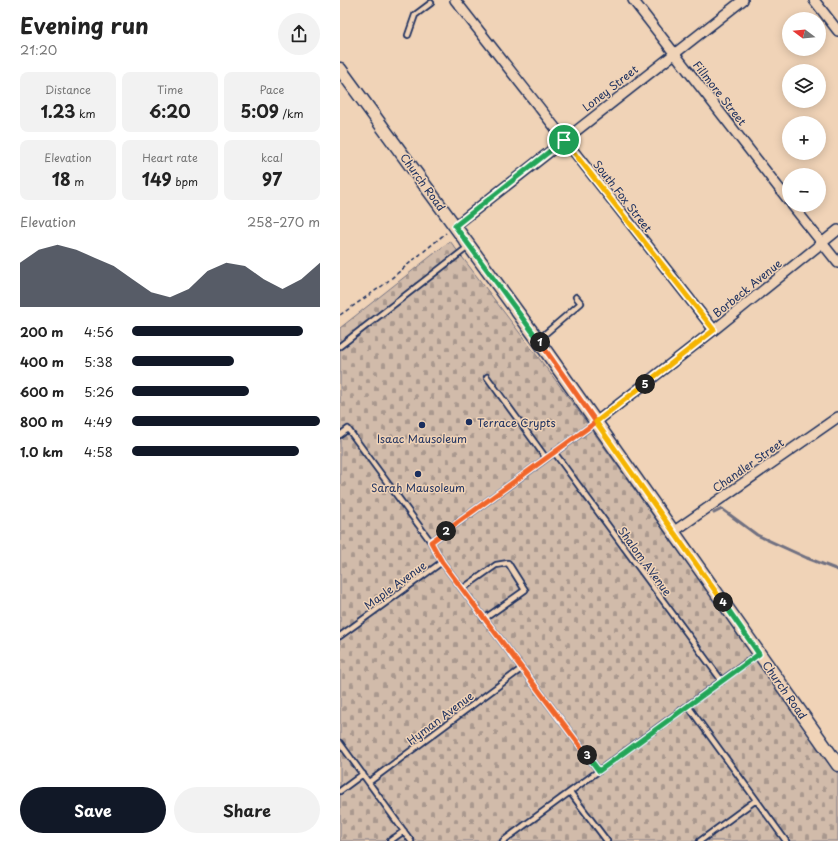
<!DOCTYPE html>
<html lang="en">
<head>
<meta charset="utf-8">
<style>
  :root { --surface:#fff; --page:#f2f2f2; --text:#222; --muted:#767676; --accent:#111827 }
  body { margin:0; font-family:"Playpen Sans",sans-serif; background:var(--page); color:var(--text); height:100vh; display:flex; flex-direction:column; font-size:15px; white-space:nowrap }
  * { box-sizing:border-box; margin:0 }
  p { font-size:13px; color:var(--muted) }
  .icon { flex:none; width:22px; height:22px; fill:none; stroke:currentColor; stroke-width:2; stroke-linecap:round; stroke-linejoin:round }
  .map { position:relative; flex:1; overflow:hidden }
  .sheet { display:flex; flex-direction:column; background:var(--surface); width:340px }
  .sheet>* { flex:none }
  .needle { width:26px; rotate:286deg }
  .controls { position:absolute; left:442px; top:12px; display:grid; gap:8px }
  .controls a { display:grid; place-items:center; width:44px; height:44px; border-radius:50%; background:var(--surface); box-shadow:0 2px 10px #0003; font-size:20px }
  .pin { position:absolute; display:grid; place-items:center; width:34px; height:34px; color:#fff; margin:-17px; border:2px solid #fff; border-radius:50%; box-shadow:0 1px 4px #0007 }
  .km { position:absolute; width:20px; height:20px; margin:-10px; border-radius:50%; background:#222; color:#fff; font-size:11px; line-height:20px; text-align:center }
  .round { display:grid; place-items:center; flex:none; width:42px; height:42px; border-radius:21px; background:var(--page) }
  .summary { display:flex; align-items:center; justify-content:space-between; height:68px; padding:0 20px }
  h1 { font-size:22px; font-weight:700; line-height:30px }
  .metrics { display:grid; grid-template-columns:repeat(3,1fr); gap:6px; height:68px; padding:4px 20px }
  .metrics div { display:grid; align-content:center; border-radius:8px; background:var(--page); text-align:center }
  .metrics b { font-size:17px; font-weight:700 }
  .metrics small { font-size:11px; font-weight:400 }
  .metrics p { font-size:11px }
  .chart { height:112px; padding:8px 20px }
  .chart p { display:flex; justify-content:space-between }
  .chart svg { width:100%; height:72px; margin-top:4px; fill:var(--accent); opacity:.7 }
  .button { display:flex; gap:8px; margin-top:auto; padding:8px 20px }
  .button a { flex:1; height:46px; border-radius:24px; background:var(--accent); color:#fff; font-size:16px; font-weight:700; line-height:46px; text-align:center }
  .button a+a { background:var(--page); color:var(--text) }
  ul { padding:0 20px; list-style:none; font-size:13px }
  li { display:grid; grid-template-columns:64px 48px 1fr; align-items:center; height:30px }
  li i { height:10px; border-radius:5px; background:var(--accent) }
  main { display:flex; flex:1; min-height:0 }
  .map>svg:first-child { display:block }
  .cemetery { fill:url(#cemetery-stones); stroke:#767584 }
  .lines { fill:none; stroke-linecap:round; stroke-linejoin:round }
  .stream { stroke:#6f7081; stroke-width:3 }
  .lane-casing { stroke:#1b2f5e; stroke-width:8 }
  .street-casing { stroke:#1b2f5e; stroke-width:12 }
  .secondary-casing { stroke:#1b2f5e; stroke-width:15 }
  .path { stroke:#1b2f5e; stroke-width:1.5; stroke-dasharray:4 3; stroke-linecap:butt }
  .lane { stroke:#f0d3b7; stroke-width:4.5 }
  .street { stroke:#f0d3b7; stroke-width:9 }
  .secondary { stroke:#f0d3b7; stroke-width:12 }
  .split-1-casing { stroke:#fff; stroke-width:8 }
  .split-2-casing { stroke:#fff; stroke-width:8 }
  .split-3-casing { stroke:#fff; stroke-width:8 }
  .split-4-casing { stroke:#fff; stroke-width:8 }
  .split-5-casing { stroke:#fff; stroke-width:8 }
  .split-6-casing { stroke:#fff; stroke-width:8 }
  .split-1 { stroke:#22a559; stroke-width:5 }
  .split-2 { stroke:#f0652b; stroke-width:5 }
  .split-3 { stroke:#f0652b; stroke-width:5 }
  .split-4 { stroke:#22a559; stroke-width:5 }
  .split-5 { stroke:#f5b400; stroke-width:5 }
  .split-6 { stroke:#f5b400; stroke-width:5 }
  .poi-dot { fill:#1b2f5e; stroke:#f0d3b7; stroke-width:1.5 }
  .labels { text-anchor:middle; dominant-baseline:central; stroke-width:3; stroke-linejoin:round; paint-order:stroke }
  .street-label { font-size:11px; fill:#1b2f5e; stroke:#f0d3b7 }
  .poi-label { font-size:11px; fill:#1b2f5e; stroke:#f0d3b7 }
</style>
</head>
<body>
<main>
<section class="sheet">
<div class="summary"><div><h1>Evening run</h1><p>21:20</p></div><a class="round"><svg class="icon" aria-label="share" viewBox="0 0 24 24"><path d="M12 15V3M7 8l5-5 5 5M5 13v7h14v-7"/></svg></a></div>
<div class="metrics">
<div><p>Distance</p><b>1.23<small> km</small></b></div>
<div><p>Time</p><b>6:20</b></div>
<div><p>Pace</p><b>5:09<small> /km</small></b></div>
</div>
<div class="metrics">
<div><p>Elevation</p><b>18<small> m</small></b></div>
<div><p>Heart rate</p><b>149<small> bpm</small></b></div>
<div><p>kcal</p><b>97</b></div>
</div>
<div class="chart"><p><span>Elevation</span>258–270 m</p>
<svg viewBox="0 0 160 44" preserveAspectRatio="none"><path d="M0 44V17L10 9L20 6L30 9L40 14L50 19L60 27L70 35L80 38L90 33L100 22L110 17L120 19L130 27L140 33L150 27L160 17V44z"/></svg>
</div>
<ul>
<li><b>200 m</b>4:56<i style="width:91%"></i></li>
<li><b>400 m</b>5:38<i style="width:54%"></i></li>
<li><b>600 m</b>5:26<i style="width:62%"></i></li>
<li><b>800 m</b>4:49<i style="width:100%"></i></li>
<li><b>1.0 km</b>4:58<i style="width:89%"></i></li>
</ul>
<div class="button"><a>Save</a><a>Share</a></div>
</section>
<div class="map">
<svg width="498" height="841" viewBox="0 0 498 841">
  <defs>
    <pattern id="cemetery-stones" width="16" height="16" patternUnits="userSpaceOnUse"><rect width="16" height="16" fill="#d1bbaa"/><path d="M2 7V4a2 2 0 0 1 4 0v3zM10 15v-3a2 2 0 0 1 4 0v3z" fill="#a9988e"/></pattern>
  </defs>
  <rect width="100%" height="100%" fill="#f0d3b7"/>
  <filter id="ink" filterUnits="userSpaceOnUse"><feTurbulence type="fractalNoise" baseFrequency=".025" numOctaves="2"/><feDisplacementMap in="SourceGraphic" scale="8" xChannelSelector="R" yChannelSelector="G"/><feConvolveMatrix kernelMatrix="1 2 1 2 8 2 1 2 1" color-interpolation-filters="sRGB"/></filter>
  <g filter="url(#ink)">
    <path class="cemetery" d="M110,241L226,394L498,774V841H0V328Z"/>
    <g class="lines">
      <path class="stream" d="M374,513L382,509L417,535L467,558L498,570"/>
      <g class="lane-casing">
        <path id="lane" d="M68,35L75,15L91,3
          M199,339L241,303L236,297
          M0,346L128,247
          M147,377L206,458
          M0,435L8,429L91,542L102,562L259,771
          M214,452L382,681
          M91,542L255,423
          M122,589L156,565L168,563L185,590L144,619
          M0,636L102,562
          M348,706L446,841
          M0,743L71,841
          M29,782L181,669
          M0,791L23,774
          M230,792L267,841
          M50,841L64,831
          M163,841L418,654
          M360,841L416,800"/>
      </g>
      <g class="street-casing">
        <path id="street" d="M115,0L374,330
          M293,0L449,201
          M474,0L498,31
          M452,205L498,263
          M115,226L403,0
          M256,422L374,330L498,230
          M333,532L498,417"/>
      </g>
      <g class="secondary-casing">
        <path id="secondary" d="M0,69L198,340L498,765"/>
      </g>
      <path class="path" d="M0,315L42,286L106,233"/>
      <use href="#lane" class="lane"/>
      <use href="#street" class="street"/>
      <use href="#secondary" class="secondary"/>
    </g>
  </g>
  <g class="lines" filter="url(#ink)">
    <g class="split-1-casing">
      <path id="split-1" d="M200,342L115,226L224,140"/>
    </g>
    <g class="split-2-casing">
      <path id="split-2" d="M106,531L256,422L200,342"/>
    </g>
    <g class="split-3-casing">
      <path id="split-3" d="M106,531L91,542L102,562L247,755"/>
    </g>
    <g class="split-4-casing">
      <path id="split-4" d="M247,755L259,771L419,654L383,602"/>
    </g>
    <g class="split-5-casing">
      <path id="split-5" d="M305,384L256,422L383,602"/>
    </g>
    <g class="split-6-casing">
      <path id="split-6" d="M224,140L374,330L305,384"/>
    </g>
    <use href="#split-1" class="split-1"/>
    <use href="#split-2" class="split-2"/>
    <use href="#split-3" class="split-3"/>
    <use href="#split-4" class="split-4"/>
    <use href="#split-5" class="split-5"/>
    <use href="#split-6" class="split-6"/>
  </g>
  <g class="poi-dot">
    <circle cx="129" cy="422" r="4"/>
    <circle cx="82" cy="425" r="4"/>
    <circle cx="78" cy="474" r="4"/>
  </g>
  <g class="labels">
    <g class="street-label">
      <text transform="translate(270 88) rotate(-38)">Loney Street</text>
      <text transform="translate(380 93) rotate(52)">Fillmore Street</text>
      <text transform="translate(83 182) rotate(54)">Church Road</text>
      <text transform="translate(283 196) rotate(52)">South Fox Street</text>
      <text transform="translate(407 288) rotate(-39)">Borbeck Avenue</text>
      <text transform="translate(408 465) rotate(-35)">Chandler Street</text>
      <text transform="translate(305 561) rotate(54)">Shalom AVenue</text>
      <text transform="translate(55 585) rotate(-36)">Maple Avenue</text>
      <text transform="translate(445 690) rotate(55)">Church Road</text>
      <text transform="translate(100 718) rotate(-37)">Hyman Avenue</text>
    </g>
    <g class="poi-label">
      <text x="137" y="422" text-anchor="start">Terrace Crypts</text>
      <text x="82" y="438">Isaac Mausoleum</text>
      <text x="78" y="487">Sarah Mausoleum</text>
    </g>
  </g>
</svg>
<div class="controls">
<a><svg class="needle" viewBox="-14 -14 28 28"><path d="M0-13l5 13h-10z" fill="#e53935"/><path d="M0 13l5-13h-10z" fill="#767676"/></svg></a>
<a><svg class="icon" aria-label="layers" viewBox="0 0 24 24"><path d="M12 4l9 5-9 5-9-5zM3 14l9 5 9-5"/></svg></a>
<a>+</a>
<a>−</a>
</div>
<div class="pin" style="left:224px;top:140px;background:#1e9e55"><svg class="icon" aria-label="arrive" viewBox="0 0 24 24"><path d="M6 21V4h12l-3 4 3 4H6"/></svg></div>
<b class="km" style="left:200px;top:342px">1</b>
<b class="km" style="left:106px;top:531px">2</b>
<b class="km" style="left:247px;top:755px">3</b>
<b class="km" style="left:383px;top:602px">4</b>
<b class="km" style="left:305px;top:384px">5</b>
</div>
</main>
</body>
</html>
